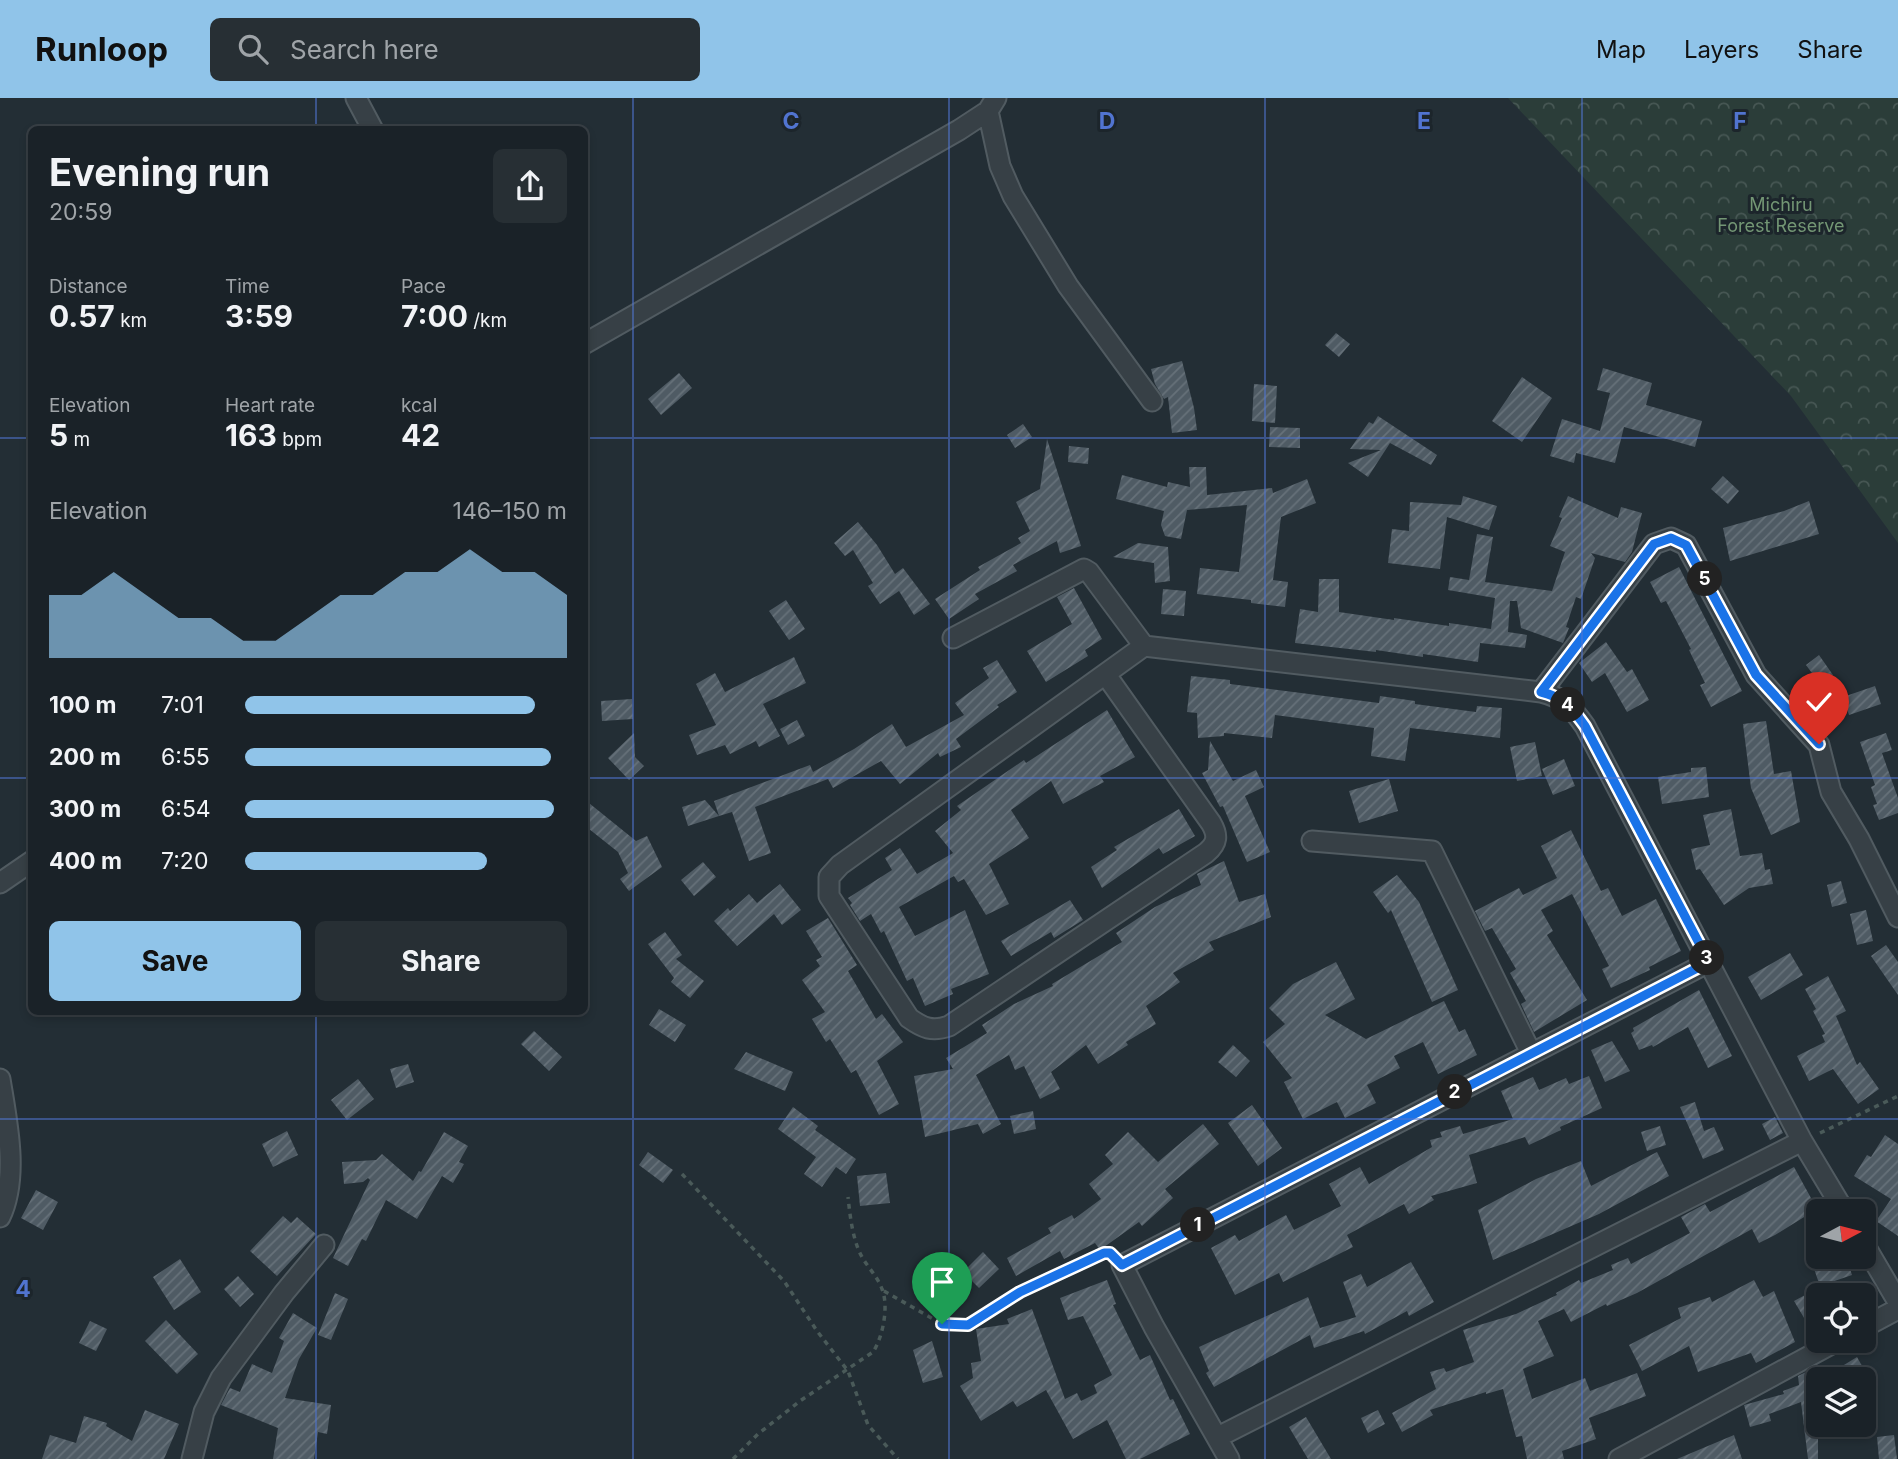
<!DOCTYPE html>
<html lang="en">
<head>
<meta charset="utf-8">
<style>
  :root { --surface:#1a2228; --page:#272f34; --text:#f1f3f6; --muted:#9fa4a8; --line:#383f45; --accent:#90c4e9 }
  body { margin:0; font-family:Inter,sans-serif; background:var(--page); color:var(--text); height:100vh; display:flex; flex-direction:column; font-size:26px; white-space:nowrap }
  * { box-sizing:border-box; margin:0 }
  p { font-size:23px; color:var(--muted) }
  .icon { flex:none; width:38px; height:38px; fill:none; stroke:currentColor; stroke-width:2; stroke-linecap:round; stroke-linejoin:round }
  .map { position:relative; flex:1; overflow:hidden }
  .sheet { position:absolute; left:28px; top:28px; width:560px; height:889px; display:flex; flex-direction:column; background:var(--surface); border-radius:10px; box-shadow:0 4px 10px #0003,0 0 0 2px var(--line) }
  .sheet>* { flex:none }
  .needle { width:46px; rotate:83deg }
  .controls { position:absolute; left:1806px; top:1101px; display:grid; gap:14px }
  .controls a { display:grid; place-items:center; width:70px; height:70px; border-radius:10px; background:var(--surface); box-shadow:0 4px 10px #0003,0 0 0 2px var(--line); font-size:35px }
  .pin { position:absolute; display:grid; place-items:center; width:60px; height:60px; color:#fff; margin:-72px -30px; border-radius:50% 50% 50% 0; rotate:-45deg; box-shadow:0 0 7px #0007 }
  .pin .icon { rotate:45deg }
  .km { position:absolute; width:35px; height:35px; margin:-18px; border-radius:50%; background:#222; color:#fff; font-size:19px; line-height:35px; text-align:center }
  .round { display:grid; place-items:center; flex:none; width:74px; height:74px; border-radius:10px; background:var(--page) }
  .head { display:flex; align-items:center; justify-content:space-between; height:119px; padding:0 21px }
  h1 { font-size:38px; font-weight:700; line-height:52px }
  .stats { display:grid; grid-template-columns:repeat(3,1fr); gap:10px; height:119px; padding:7px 21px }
  .stats div { display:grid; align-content:center }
  .stats b { font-size:30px; font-weight:700 }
  .stats small { font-size:19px; font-weight:400 }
  .stats p { font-size:19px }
  .chart { height:196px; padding:14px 21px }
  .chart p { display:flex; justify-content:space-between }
  .chart svg { width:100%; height:126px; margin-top:7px; fill:var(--accent); opacity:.7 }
  .button { display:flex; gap:14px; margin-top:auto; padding:14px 21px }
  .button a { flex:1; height:80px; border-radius:10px; background:var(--accent); color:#111; font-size:28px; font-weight:700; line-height:80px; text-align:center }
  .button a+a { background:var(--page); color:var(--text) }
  ul { padding:0 21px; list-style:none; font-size:23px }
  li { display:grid; grid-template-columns:112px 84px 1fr; align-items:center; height:52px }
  li i { height:18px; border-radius:9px; background:var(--accent) }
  header { display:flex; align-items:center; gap:42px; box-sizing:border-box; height:98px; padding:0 35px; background:var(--accent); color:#111 }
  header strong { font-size:33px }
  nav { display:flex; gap:38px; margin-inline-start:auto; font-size:24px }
  .search { width:490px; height:63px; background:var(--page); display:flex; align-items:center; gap:18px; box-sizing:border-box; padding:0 24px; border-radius:10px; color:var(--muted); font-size:26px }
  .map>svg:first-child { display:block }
  .forest { fill:url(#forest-crowns) }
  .building { fill:url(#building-hatch) }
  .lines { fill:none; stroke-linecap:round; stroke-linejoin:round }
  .street-casing { stroke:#515b61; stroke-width:23 }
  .path { stroke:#4a5a59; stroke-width:3.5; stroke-dasharray:5 5; stroke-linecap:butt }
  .street { stroke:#374046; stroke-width:19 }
  .route-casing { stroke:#fff; stroke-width:14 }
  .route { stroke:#1a73e8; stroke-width:9 }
  .grid { fill:none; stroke:#5174d0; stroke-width:2; stroke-opacity:0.55 }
  .labels { text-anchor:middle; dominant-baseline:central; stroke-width:6; stroke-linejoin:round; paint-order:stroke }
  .park-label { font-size:18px; fill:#739674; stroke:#1c252b }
  .grid-label { font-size:23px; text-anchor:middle; font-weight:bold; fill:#5174d0; stroke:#1c252b; stroke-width:6; stroke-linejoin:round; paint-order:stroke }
</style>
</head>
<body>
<header>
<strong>Runloop</strong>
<div class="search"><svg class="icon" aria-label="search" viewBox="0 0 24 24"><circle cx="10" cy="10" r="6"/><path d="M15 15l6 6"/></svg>Search here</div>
<nav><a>Map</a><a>Layers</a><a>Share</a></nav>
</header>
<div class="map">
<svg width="1898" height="1361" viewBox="0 0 1898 1361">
  <defs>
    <pattern id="forest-crowns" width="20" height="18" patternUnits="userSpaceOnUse" patternTransform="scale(1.75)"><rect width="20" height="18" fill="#2b3d39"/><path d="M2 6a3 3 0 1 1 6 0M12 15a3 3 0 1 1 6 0" fill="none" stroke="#475754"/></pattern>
    <pattern id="building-hatch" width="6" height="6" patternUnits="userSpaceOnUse" patternTransform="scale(1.75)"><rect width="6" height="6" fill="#4f5b64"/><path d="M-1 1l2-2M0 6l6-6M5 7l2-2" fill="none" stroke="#667179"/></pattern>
  </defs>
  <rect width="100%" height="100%" fill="#232e35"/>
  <path class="forest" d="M1508,0H1898V445L1791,298Z"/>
  <path class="building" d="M1336,235L1350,246L1339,259L1325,247Z
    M1182,263L1194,310L1197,332L1172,335L1168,299L1164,301L1155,286L1151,271Z
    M1603,270L1652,285L1646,307L1702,323L1695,349L1624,329L1615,365L1576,355L1574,365L1550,358L1562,321L1600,333L1610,295L1597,292Z
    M679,275L692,290L661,317L648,301Z
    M1522,279L1552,300L1522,344L1492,323Z
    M1254,286L1277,288L1275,325L1252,323Z
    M1378,318L1437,357L1431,367L1390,345L1368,379L1348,365L1381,352L1350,351L1369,324L1373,326Z
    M1023,326L1032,339L1015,350L1007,337Z
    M1270,329L1300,330V350L1269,349Z
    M1047,341L1081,448L1060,455L1057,443L1013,467L1017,473L975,496L979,501L949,521L935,501L980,472L978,469L1021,445L1018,440L1030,433L1016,404L1040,391Z
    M1069,348L1089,350L1088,366L1068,364Z
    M1189,369H1206L1207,397L1272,390L1273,395L1307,381L1316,405L1281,419L1273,482L1288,484L1285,509L1251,505V502L1197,496L1200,470L1239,474L1247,407L1187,412L1181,441L1165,438L1161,427L1164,413L1116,401L1122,377L1167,389L1168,384L1190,389Z
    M1723,378L1739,393L1728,406L1711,391Z
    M1463,398L1497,408L1489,432L1447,419L1440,471L1388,465L1392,431L1409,433L1410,404L1461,407Z
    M1568,398L1618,420L1621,409L1642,415L1632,454L1625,464L1591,455L1595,460L1581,501L1576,499L1566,529L1569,530L1563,545L1521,530L1517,503H1510L1508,534L1527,537L1525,550L1480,545L1478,564L1423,556V559L1376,552V554L1295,545L1300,511L1318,514L1319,481H1339V514L1394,522V520L1449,528V525L1491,531L1495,500L1448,492L1450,479L1469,482L1477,436L1493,439L1485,484L1552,493L1565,454L1550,448L1562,420L1559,419Z
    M1809,403L1819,436L1730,463L1723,430L1784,413Z
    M858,424L877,447L895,476L903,470L930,506L914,517L899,493L880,506L868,488L873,485L853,452L845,458L834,445Z
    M1138,445L1168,449L1170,483L1155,485L1154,465L1113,459Z
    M1679,469L1742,593L1711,609L1700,587L1705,585L1689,552L1691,551L1666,503L1661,505L1650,484Z
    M1074,490L1102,541L1085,552L1088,558L1046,584L1027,553L1072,526L1057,499Z
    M1163,491L1186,493L1184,518L1161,516Z
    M786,502L805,531L789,542L769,513Z
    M1606,544L1627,574L1632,571L1649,602L1627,614L1605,575L1592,584L1579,565Z
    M1819,557L1833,577L1820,586L1806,567Z
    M794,559L806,585L763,606L780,638L759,649L756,643L730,656L725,647L697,657L689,637L716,627L696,586L715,575L725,594Z
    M997,562L1017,594L997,607L999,609L956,641L961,649L940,659L938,655L900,686L881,663L833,690L828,681L755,709L771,755L749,763L732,714L719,718L714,703L810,667L813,674L854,651L892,626L906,649L964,617L955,605L989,580L983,570Z
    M1191,578L1230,582V586L1379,605L1380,598L1415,603V606L1476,614L1477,608L1502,610L1500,640L1410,630L1405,663L1371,658L1374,630L1275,617L1272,640L1224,635V638L1198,640L1197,615L1187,614Z
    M1875,588L1881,606L1849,617L1843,599Z
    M632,601L633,621L602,623L601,603Z
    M1107,612L1135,659L1100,678L1104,684L1063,706L1051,683L1011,712L1029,740L989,766L1009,806L986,817L964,781L958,784L954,778L899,809L915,838L965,812L989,876L951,891L953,896L925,908L913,880L907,883L884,833L881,835L871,816L860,823L850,807L852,805L848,800L892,772L885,760L900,750L917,776L953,755L935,733L961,712L957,708L1024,662L1026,665Z
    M797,622L805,638L788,647L780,631Z
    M1766,623L1774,676L1791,673L1800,724L1771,737L1751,690L1743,626Z
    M634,635L635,659L644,668L629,682L608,660Z
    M1886,635L1892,652L1882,655L1898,700V715L1879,722L1873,707L1877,706L1871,689L1875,687L1860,644Z
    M1210,643L1233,683L1256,672L1264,689L1245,698L1270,754L1247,764L1223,708L1220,709L1202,675L1208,672Z
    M1535,644L1542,678L1517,683L1510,649Z
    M1564,661L1575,688L1553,697L1542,671Z
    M1706,669L1709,699L1662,706L1658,679L1691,674V670Z
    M1389,681L1398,713L1359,725L1349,693Z
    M584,701L636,743L647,738L662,769L629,793L620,781L628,775L618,754L584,727Z
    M705,702L719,718L688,728L682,709Z
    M1179,711L1195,738L1163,756L1159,750L1102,790L1091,769L1117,752L1114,749Z
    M1731,711L1740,758L1762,755L1765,772L1770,771L1773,786L1749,790L1724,807L1700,771L1696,772L1691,751L1710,747L1703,717Z
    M1571,732L1601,793L1608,790L1622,818L1656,801L1681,853L1649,869L1650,872L1611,890L1602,871L1609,868L1572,796L1541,812L1553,833L1547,837L1587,902L1534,934L1521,906L1526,903L1510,875L1516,871L1492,830L1485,833L1475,813L1519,790L1523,797L1557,780L1541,748Z
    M1224,763L1239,804L1265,796L1271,819L1209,844L1214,852L1173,875L1180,884L1146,908L1156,926L1126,944L1128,947L1098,966L1086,947L1051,974L1060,991L1040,1001L1024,968L1015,972L1009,957L976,977L1001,1026L983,1036L978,1026L925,1039L914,978L953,971L946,960L987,935L982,927L1014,906L1053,888L1052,886L1122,844L1116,835L1155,809L1201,787L1197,776Z
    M703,764L716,779L694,798L681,782Z
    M1397,777L1419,804L1458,892L1432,904L1391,812L1388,815L1373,794Z
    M1841,783L1847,805L1832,809L1827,787Z
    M780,786L801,812L782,827L774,816L737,848L714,823L728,810L730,813L749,796L757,805Z
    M1070,802L1083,822L1054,840L1051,834L1011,858L1001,843Z
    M1866,812L1873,843L1857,847L1850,816Z
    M828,820L857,867L848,873L876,921L882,916L903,944L877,963L899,1006L879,1017L856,972L851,975L830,941L826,944L812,921L825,914L802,882L820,868L816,862L822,859L806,833Z
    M665,834L682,857L676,861L704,883L690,900L671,884L674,880L648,846Z
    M1886,847L1898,864V897L1871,858Z
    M1790,855L1803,877L1761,902L1748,879Z
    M1336,864L1355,901L1325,917L1366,941L1444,903L1459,934L1465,931L1477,957L1438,976L1423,944L1394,958L1400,970L1367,987L1376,1005L1345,1020L1337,1004L1303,1021L1284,984L1292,980L1263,944L1285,926L1269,910L1293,886Z
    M1828,878L1846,913L1836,918L1857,967L1860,964L1879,991L1858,1006L1833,971L1809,983L1797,958L1825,944L1822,937L1825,936L1813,913L1816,911L1805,891Z
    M1699,892L1732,958L1708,970L1688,929L1653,949L1652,947L1639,952L1631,935L1634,933L1633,930Z
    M659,911L686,927L675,944L649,927Z
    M534,933L562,959L549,973L521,946Z
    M1612,943L1630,973L1605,984L1591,952Z
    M1233,947L1250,963L1236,979L1218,964Z
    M746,954L793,974L785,993L734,971Z
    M408,966L414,984L396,990L390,971Z
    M1589,978L1602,1010L1560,1029L1561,1032L1529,1047L1525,1039L1469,1057L1477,1085L1431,1098L1434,1102L1409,1116L1404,1106L1347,1137L1353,1149L1283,1184L1279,1175L1235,1197L1211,1150L1235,1137L1239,1143L1286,1117L1294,1132L1341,1108L1329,1086L1360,1069L1369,1086L1432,1049L1430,1042L1442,1039L1440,1034L1460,1028L1463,1036L1513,1021L1501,993L1533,979L1539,992L1566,980L1569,986Z
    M358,981L374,1001L347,1022L331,1002Z
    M1695,1004L1704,1033L1714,1029L1724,1052L1703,1061L1680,1009Z
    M1252,1007L1282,1050L1258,1068L1228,1025Z
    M793,1009L818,1028L815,1032L856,1061L846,1076L836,1069L822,1089L804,1076L816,1059L778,1031Z
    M1033,1013L1036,1031L1014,1036L1010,1018Z
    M1775,1019L1783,1035L1770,1042L1762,1026Z
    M1203,1026L1219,1046L1165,1091L1173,1100L1142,1128L1139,1124L1100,1152L1095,1145L1064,1161L1060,1153L1016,1178L1007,1160L1051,1135L1048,1130L1072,1117L1074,1121L1101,1101L1089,1086L1113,1066L1105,1057L1128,1034L1158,1064Z
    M1660,1028L1666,1047L1647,1053L1641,1034Z
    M287,1033L298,1057L273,1069L262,1046Z
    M444,1034L468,1048L459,1064L464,1066L453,1085L442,1078L417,1121L386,1102L366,1143L362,1141L348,1168L333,1160L370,1082L368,1080L363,1084L344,1086L342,1064L376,1062L382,1056L413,1083L419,1073L421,1074Z
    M1885,1037L1898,1046V1138L1876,1123L1891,1101L1854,1078L1867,1057L1871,1059Z
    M648,1054L673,1072L663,1085L639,1067Z
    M1657,1054L1669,1078L1599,1116L1493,1162L1478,1112L1536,1081L1581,1063L1591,1088Z
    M1794,1069L1817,1111L1775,1137L1759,1145L1752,1131L1637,1195L1607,1208L1606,1206L1571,1224L1564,1211L1538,1223L1554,1258L1523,1271L1532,1301L1585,1280L1590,1293L1637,1275L1646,1298L1589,1320L1596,1341L1562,1353L1564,1361H1527L1522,1338L1516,1339L1503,1291L1486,1296V1294L1430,1312L1433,1317L1402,1334L1392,1315L1436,1291L1430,1274L1444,1270L1446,1274L1474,1264L1463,1232L1516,1216L1557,1197L1556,1195L1579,1182L1581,1185L1613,1172L1611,1167L1628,1160L1631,1166L1690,1135L1681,1119L1705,1106L1710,1114Z
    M886,1075L890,1105L860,1108L857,1078Z
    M36,1092L58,1104L43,1132L21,1120Z
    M283,1118L291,1125L297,1119L316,1136L277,1178L250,1153Z
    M983,1154L999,1171L979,1190L963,1174Z
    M1843,1158H1846L1852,1177L1820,1188L1813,1168Z
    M180,1161L201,1194L174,1212L153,1179Z
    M1411,1164L1434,1204L1409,1218L1407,1213L1365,1236L1364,1233L1314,1250L1310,1237L1214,1289L1206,1275L1209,1273L1199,1249L1308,1199L1320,1230L1356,1219L1343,1184L1361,1176L1367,1189Z
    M238,1178L254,1196L240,1209L224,1191Z
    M1107,1182L1116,1206L1113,1207L1140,1262L1150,1257L1170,1302L1173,1301L1190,1336L1140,1361H1126L1107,1322L1073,1341L1046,1292L1017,1309L1013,1303L981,1323L960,1288L973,1280L971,1265L981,1263L976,1231L1009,1226L1007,1221L1032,1211L1065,1301L1077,1295L1081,1303L1097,1295L1094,1287L1112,1277L1083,1218L1068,1222L1060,1200Z
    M1754,1182L1763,1199L1774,1193L1795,1244L1756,1265L1751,1255L1698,1274L1689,1248L1642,1273L1629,1247L1681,1220L1678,1210L1710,1199L1712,1204Z
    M335,1195L348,1201L331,1242L318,1237Z
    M1807,1196L1818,1217V1239L1816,1240L1794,1203Z
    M293,1215L317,1230L299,1261L285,1300L331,1307L327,1336L318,1334L314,1361H273L278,1330L221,1307L230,1290L240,1294L252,1266L272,1275L284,1243L279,1240Z
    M166,1222L198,1256L177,1276L145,1243Z
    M90,1223L107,1231L96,1253L79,1245Z
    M932,1243L943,1279L923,1285L913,1252Z
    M1857,1259L1866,1275L1857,1281H1821Z
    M1806,1274L1818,1303V1361H1808L1801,1304L1769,1316L1771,1323L1750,1329L1744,1307L1784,1296L1783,1293L1799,1287L1798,1278Z
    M145,1312L179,1326L164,1361H42L50,1337L76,1345L84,1318L107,1325L106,1328L132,1343Z
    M1378,1312L1385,1326L1368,1335L1361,1320Z
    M1306,1319L1331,1361H1308L1289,1329Z
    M1734,1337L1742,1361H1677Z
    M1894,1337L1897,1361H1879L1877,1339Z"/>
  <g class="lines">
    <g class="street-casing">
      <path id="street" d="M356,0L373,32
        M988,13L1000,68L1013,98L1068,188L1152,303
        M584,246L959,32L988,13L996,0
        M953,540L1084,471L1089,474L1144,548
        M1106,577L1211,725C1218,737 1218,745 1206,755L949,928C932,934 923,930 909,920L829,798V779L840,767L1144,548L1541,594C1563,599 1573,611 1585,628L1802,1043L1844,1113
        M1541,594L1654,446L1671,440L1686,447L1756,577L1819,647L1831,694L1859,741L1898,819
        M1312,743L1432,753L1531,955
        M0,785L32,763
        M0,981C7,1024 19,1079 0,1119
        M1864,1146L1898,1204
        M1864,1229L1898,1211
        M1218,1339L1802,1043
        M192,1361L204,1314L221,1280L284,1195L324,1147
        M1229,1361L1154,1229L1122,1167L1709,864
        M1619,1361L1839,1242"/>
    </g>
    <path class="path" d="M1820,1035L1898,998
      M682,1076L784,1183L817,1233L848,1273L868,1327L898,1361
      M884,1193L942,1226L968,1227L1020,1194L1104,1155H1109
      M733,1361L758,1336L800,1303L873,1254C883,1239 889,1208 882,1191C877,1177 865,1167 859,1153C852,1136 850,1117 848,1099"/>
    <use href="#street" class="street"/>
  </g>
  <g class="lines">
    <g class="route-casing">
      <path id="route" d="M942,1226L968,1227L1020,1194L1104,1155H1110L1122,1167L1709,864L1585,628C1573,611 1563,599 1541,594L1654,446L1671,440L1686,447L1756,577L1819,646"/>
    </g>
    <use href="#route" class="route"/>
  </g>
  <path class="grid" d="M316,0V32M633,0V1361M949,0V1361M1265,0V1361M1582,0V1361M0,340H32M584,340H1898M0,680H32M584,680H1898M316,914V1361M0,1021H1898"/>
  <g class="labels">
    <g class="park-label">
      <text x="1781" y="106">Michiru<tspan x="1781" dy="21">Forest Reserve</tspan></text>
    </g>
  </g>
  <g class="grid-label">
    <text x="791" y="31">C</text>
    <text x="1107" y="31">D</text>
    <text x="1424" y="31">E</text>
    <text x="1740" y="31">F</text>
    <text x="23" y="1199">4</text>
  </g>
</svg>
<div class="controls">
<a><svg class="needle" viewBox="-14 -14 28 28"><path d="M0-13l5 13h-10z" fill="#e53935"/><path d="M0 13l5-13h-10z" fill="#9fa4a8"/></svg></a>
<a><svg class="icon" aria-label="locate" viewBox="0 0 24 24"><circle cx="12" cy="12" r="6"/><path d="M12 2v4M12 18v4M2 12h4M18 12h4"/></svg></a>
<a><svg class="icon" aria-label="layers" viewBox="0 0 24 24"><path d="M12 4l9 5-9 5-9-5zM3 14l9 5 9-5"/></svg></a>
</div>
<div class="pin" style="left:942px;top:1226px;background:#1e9e55"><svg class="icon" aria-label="arrive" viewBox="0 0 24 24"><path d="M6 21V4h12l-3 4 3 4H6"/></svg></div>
<div class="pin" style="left:1819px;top:646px;background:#d93025"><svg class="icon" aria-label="check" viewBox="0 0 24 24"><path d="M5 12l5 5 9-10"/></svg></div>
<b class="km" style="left:1198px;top:1127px">1</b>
<b class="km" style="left:1455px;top:994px">2</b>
<b class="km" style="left:1707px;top:860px">3</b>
<b class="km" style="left:1568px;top:607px">4</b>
<b class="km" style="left:1705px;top:481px">5</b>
<section class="sheet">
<div class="head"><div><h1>Evening run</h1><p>20:59</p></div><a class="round"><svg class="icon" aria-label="share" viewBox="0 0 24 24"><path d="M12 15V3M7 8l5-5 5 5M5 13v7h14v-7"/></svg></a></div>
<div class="stats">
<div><p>Distance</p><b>0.57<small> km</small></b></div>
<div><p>Time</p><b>3:59</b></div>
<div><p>Pace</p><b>7:00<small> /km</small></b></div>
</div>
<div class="stats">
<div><p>Elevation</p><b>5<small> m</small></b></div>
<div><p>Heart rate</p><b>163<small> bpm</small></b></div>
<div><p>kcal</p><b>42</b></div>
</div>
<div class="chart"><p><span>Elevation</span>146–150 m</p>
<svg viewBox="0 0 160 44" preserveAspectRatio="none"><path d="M0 44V22L10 22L20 14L30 22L40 30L50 30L60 38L70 38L80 30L90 22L100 22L110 14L120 14L130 6L140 14L150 14L160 22V44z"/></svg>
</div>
<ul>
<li><b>100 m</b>7:01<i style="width:90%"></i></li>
<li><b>200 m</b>6:55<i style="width:95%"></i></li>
<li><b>300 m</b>6:54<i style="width:96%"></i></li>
<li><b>400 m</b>7:20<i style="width:75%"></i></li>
</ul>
<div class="button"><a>Save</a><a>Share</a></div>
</section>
</div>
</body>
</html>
